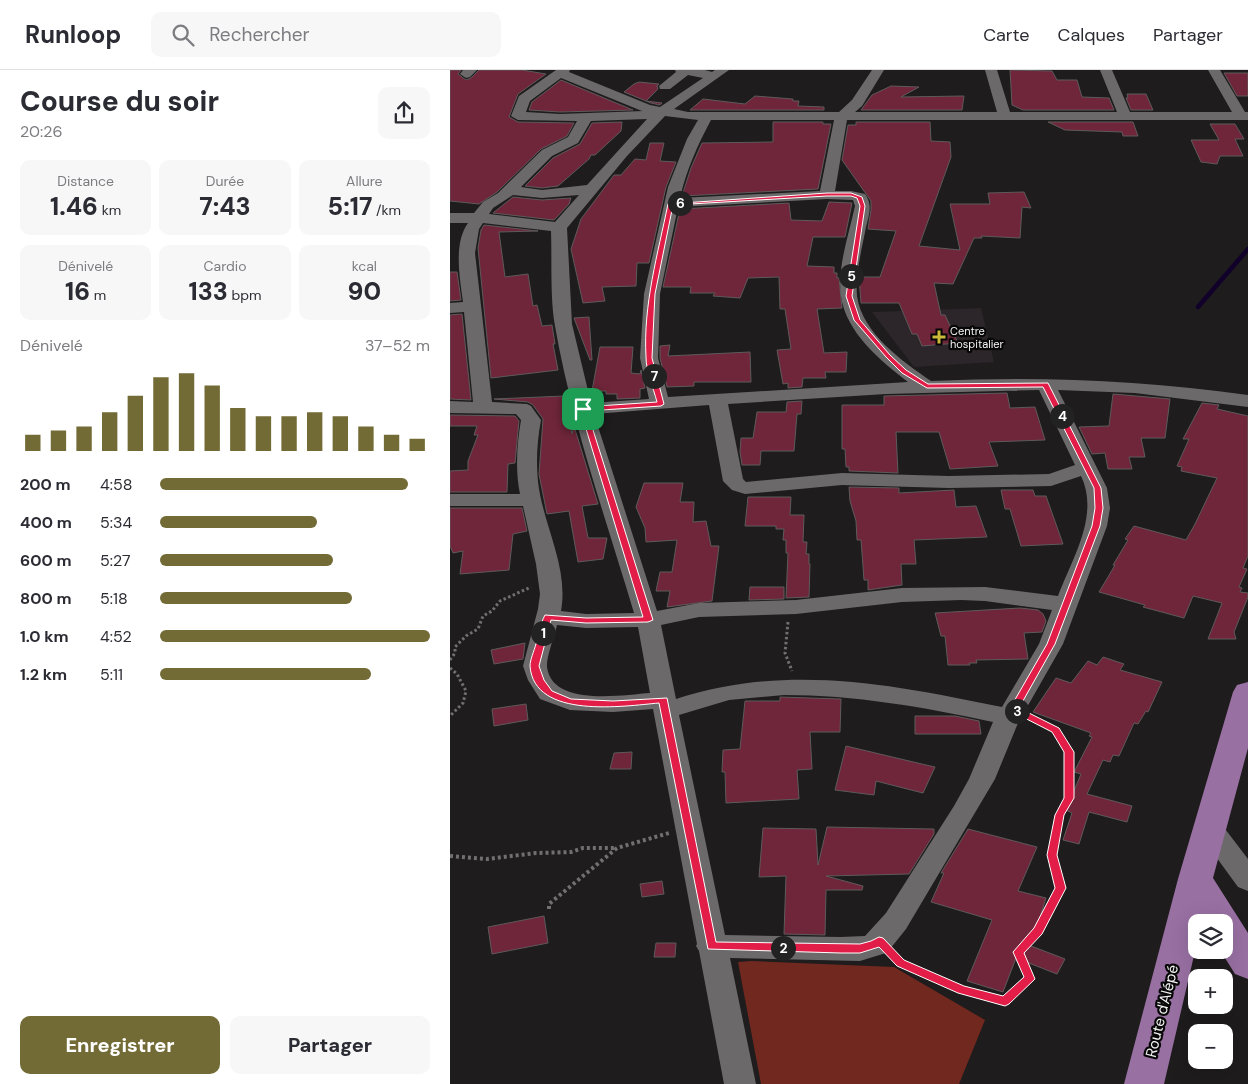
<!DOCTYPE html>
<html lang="fr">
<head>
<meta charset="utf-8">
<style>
  :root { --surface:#fff; --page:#f7f7f7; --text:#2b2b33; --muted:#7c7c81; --line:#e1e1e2; --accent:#736b36 }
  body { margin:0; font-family:"DM Sans",sans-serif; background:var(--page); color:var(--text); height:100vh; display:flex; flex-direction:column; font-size:19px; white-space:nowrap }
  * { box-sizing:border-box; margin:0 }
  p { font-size:16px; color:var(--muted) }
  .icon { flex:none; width:28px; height:28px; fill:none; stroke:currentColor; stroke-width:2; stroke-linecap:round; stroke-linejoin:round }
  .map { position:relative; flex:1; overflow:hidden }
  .sheet { display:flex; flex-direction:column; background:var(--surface); width:450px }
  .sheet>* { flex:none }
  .buttons { position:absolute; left:738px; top:844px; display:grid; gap:10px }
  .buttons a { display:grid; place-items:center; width:45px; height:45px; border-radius:10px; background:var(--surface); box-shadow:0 5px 20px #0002; font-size:25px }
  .pin { position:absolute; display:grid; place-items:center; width:42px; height:42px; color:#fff; margin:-21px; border-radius:10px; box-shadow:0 2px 8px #0006 }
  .km { position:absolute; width:25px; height:25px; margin:-12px; border-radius:50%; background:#222; color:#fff; font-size:14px; line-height:25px; text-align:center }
  .round { display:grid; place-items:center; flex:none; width:52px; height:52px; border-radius:10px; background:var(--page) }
  .overview { display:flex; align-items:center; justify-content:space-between; height:85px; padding:0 20px }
  h1 { font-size:28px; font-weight:800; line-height:38px }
  .metrics { display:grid; grid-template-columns:repeat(3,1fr); gap:8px; height:85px; padding:5px 20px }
  .metrics div { display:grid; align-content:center; border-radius:10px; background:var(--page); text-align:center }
  .metrics b { font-size:25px; font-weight:800 }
  .metrics small { font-size:14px; font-weight:400 }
  .metrics p { font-size:14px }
  .chart { height:140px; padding:10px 20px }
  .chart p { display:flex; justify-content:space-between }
  .chart svg { width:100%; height:90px; margin-top:5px; stroke:var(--accent); stroke-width:6 }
  .button { display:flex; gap:10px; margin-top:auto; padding:10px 20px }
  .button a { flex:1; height:58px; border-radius:10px; background:var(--accent); color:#fff; font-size:20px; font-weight:800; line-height:58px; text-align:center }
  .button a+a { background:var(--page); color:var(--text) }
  ul { padding:0 20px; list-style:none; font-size:16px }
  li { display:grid; grid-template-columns:80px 60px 1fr; align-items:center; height:38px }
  li i { height:12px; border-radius:6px; background:var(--accent) }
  header { display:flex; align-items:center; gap:30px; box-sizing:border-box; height:70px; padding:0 25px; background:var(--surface); border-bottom:1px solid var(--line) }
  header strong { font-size:24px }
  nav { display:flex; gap:28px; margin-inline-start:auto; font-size:18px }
  .search { width:350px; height:45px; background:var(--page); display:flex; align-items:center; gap:12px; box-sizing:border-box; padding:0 18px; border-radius:10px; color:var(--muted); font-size:19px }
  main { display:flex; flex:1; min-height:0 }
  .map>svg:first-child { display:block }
  .built { fill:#2c2529 }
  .green { fill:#71281f }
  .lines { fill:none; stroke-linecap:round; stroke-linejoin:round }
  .stream { stroke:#11002a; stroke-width:4.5 }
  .building { fill:#6f263a; stroke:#5e5a5b }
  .path-far1 { stroke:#717070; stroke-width:3; stroke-dasharray:2.5 2.5; stroke-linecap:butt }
  .path { stroke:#717070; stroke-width:4; stroke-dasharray:3 3; stroke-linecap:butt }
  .minor { fill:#6c696b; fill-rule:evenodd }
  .major { fill:#9870a2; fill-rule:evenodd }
  .route { fill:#e11d48; stroke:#fff; fill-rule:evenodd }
  .poi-dot { fill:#cbb939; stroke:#080707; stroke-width:2 }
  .labels { text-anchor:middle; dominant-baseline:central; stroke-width:4.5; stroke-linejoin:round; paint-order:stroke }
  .far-poi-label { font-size:11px; fill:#f5f4f4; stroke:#080707; text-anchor:start }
  .near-street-label { font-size:15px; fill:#f5f4f4; stroke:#080707 }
</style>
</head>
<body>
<header>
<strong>Runloop</strong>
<div class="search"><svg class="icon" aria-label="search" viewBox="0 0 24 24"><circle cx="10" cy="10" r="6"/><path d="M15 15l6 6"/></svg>Rechercher</div>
<nav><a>Carte</a><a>Calques</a><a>Partager</a></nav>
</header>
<main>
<section class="sheet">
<div class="overview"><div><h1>Course du soir</h1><p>20:26</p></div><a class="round"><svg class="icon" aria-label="share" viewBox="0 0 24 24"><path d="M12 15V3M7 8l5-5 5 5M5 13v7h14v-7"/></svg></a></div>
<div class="metrics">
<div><p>Distance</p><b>1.46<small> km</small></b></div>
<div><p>Durée</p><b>7:43</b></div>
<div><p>Allure</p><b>5:17<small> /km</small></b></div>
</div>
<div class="metrics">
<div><p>Dénivelé</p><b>16<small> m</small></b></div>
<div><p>Cardio</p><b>133<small> bpm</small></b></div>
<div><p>kcal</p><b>90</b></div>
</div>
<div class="chart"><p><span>Dénivelé</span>37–52 m</p>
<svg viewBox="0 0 160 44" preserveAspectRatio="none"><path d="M5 44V36M15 44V34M25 44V32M35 44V25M45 44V17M55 44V8M65 44V6M75 44V12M85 44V23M95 44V27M105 44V27M115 44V25M125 44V27M135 44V32M145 44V36M155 44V38"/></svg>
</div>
<ul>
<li><b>200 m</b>4:58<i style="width:92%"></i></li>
<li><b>400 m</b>5:34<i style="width:58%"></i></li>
<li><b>600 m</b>5:27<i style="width:64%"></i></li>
<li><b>800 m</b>5:18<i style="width:71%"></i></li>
<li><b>1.0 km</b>4:52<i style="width:100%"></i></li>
<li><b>1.2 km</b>5:11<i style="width:78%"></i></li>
</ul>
<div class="button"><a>Enregistrer</a><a>Partager</a></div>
</section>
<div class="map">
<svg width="798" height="1014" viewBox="0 0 798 1014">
  <rect width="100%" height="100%" fill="#1e1c1d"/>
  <path class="built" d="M531,238L544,292L464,297L422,242Z"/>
  <path class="green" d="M301,891L444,897L535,950L509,1014H311L288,892Z"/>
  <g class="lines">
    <path class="stream" d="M748,237L798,179"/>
  </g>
  <path class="building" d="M0,0H11L8,4L16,10L21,8L29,0H72L96,4L68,24L59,47L68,52L124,53L117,66L91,79L47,122L29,134L0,131Z
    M560,0L602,1L607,10H627L632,27L659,28L664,40H573L562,35Z
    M774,3H798V26H787Z
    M111,10L183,40L110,42L79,40L82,32Z
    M189,12L209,14L207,16L208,19L196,31L212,33L210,35L201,33L174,22L184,14Z
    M441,16L469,17L451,27L514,26L512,40H411L422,25Z
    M677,24H696L703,40H681L676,28H678Z
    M305,26L343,29V31H349L348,36L374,37V40H240L253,29L295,34Z
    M172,52L171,61L145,85H141L139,89L108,116L92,118L75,116L103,88L130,74L142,53Z
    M323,52H373V54H381L368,119L232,126L241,98L252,73L323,72Z
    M406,52H480L481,71L500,72L501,87L469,176L510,180L500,134H540L538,123L574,122L581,138L572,137L570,168L531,166L532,168H524L503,214L484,213L491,245H495L508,273L472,276L467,264H462L449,233H411L409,207H430L446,161L418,159L421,140V131L392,90L398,55H406Z
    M598,52H683L688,66H673L672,62L615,60Z
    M760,54H785L794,69H785L793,86H770L767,94L751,92L741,70H769Z
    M200,73H214L210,91L226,92L216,117L199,193H187L186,216L152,217L155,231L133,233L121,179L131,149L164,105H171L185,89L196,90Z
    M63,127L92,130L121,128L119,134L104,150L43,143Z
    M379,132L402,133L395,167H363L357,196L384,197V203H387V208H389L392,238L367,239L374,283L397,282L396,302H375L376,308H353L352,317L338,318V313L333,314L327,280L341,279L335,239H330L329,207L298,208L290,228L263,226L265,223H240L241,217H213L230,139L339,133L341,150L372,151Z
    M34,155L88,161L49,162L55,207L78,204L83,236L87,235L92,256L102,255L105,274H103L108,300L41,308L28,178L31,160Z
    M0,202H7L11,230L0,231Z
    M12,244L21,330L0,329V245Z
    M139,247L142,290H140L124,248Z
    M220,275L218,286L300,282L301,312H244V316L217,317L210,288V276Z
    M150,277H183L181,303L190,304L191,300L195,318L190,319V328L167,329V324H156V321H142Z
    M557,323L560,338L585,337L595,370L539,372L548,396L500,399L489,362H446L448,403L399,401V397H396L395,379H392V335H434V326Z
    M663,324L720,329L715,368H691L695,387H679L682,399H658L655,383L642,384L629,357L659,356Z
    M114,326L122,364L124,356L148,434L132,436L138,468H157L153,489L128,492L119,441L97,444L89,404L93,349L83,335L78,332L44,329Z
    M352,331L351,344H347L344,381H311L310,395H292L290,382L291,368H303L307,342H336L337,332Z
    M752,333L769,335L767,339L798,346V486L793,498L797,499L789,517L792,518L790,522L798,523V527L784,562L786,569H758L772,533L743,526L734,548L693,537L695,535L649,522L661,502L665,495H663L678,470L675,469L684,456L736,470L745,454L767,408L731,401L732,397L727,396L739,369H733Z
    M0,345L65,346L69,351L65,393L58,394L57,422H0V401L18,400V391L28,365H24L27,356H0Z
    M194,413H233L230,432H244L243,452L256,451L261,476H269L262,531L217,537L220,521H206L210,502H222L227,470L196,472L195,458L186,437Z
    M399,417L449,418V423L504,420L506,437L526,436L537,467L464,470L466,494H451L452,515L418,520V510H414L411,470H407L406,451L400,431Z
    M551,420H583L585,426H596L613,474L571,476L560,439H555Z
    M298,427H341L340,445H354L353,472H357L356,484H359V494H360L359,527L336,528L338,483H336V470H333L334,459H326V456H295Z
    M0,438H72L77,461L63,464L59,500L10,504L13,481L3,483L0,476Z
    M300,517H334V529L299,530Z
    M570,538L588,540L593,544L596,551L592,562L574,563L578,589L526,590L527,593H519L520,595H498L495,566H491L485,543Z
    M75,573L73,589L44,594L41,580Z
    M653,587L674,594L670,600L712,612L698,642L696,641L688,654L684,653L669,686L663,685L660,692L653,690L637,724L682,736L677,752L639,742L629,774L613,770L622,743L616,740L631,704L624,702L642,667L639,666L641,663L583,642L606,608L621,613L638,591L647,595Z
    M330,627L391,629L390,662H360L362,699L347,700L349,729L276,733L275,702H272L273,680L290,679L295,631H330Z
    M76,634L78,650L44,656L42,639Z
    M465,646H505L529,651L531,664H465Z
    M396,676L476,695L485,697L473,723L426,711L424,725L385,720Z
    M182,682L181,699H160L164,683Z
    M377,757L484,759V764L459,804L376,806L413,816L412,820H376L375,865L334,864L336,806L309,807L313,758L366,759L368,795Z
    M518,759L587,777L568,821L596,828L581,876L615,889L607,904L566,888L553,922L517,911L542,850L481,832L494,803H491Z
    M212,811L214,824L192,827L190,814Z
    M94,846L98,873L42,884L38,857Z
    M206,873H226L225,887H204Z"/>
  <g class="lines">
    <path class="path-far1" d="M338,552L335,583L342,601
      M0,590L5,583V577L16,566L28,559L33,546L42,541L50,531L81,517
      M0,598L7,604L16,621L13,633L0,646
      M580,647L605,660L608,664"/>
    <path class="path" d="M0,786L37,789L86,783L121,782L133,778H167
      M99,839V834L167,778L219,763
      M443,886L450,893L512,920L555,931L580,909L568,882L588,861L611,818L602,785L609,745L619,728V682L607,663"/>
    <path class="minor" d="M13,0H27L20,7L16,8L10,4Z
      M106,0H120L119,2L200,35L210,37L253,8L238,5L220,19H210L209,16L226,2L225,0H255L262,2L265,0H279L224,39L238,42H389L402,30L422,0H434L412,36L405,42H547L535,0H547L560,42H667L650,0H662L680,42H782L758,0H770L795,42H798V50H397L385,121H401L415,124C423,135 419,145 416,157C412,179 405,203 407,226C412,263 452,291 481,311C588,306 692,310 798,325V337L685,323L608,320L657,418L660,438L657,456L613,574L568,653L545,709L456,859L444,874L436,883L410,891L280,888L306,1014H274L249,881L246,876L247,874L203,639L163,642L120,640L90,629L78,610L73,596L88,539L90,524L86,494L73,436H0V424H70C65,400 67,374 71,350L66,344L0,343V331L23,332L14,242L0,243V233L13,232C10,208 3,174 18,153H0V143H24L33,132L48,123L92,80L118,67L127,51L68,50L61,46L69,26ZM111,8L192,41H194L110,44L76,42L80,31ZM215,46L248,50L237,69L218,117L194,224L190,288L199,329L141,333L122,254L117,158L177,86ZM197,49L137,115L92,120L71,117L102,86L128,73L141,51ZM261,50H384L370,121L230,128C236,101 248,74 261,50ZM63,125L92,128L129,125L105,152L39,144L43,138ZM377,129L403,130L405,136C399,164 387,197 391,226C396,263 431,291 458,312L218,327L208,288L210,224L228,137ZM33,153L101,161C102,190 100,229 105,256C122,354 156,449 184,543L136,544L111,541C119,497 93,455 88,412C86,391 87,371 91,350L81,336L77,334L42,332L25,183L29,159ZM589,320L625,395L599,404L499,406L392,403L296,412L293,409L278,334L436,324ZM259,335L273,411L282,420L295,424L392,415L499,418L601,416L631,406C650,445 622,489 608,526L535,517L452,518L346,530L249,533L207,541L144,344ZM511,530L535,531L602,540L589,574L552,637C441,614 336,593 226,629L211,555L249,547L346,544L452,532ZM107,555L136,558L188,557L200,623C172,625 102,637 97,597C96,587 105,565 107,555ZM334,625C405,625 473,637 543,652L519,709L504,736L436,843L415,866L391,867L275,865L229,645L279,630Z
      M759,748L769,751L798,789V821L788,817L745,758L749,751Z"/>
    <path class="major" d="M798,612V678L763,808L798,863V909L785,904L770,880H774V852H754L753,851L752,852H746V877L714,1014H674L728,809L783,622L787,615Z"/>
  </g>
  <path class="route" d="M377,123H401L412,127L415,136L402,226L410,250L440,285L456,300L478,314L598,313L651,418L653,438L650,456L605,574L569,638L609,658L624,682V728L614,745L607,785L616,818L592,864L574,883L585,909L559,934L555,936L508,923L447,896L429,877L410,883H391L258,879L209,633C175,636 84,650 80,596C80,590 84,581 86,574C89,565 90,554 95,545L136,548L193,547L130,339L133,337L207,332C203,317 196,301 196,287C193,235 208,183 218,134ZM377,126H401L407,128L410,136L396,226L404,250L436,287L452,303L477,318L593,317L644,418L645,438L642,456L597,574L559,640L602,662L614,682V728L605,745L597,785L605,818L584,858L563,882L574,907L553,926L514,916L454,890L433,868L429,867L421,871L410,874L266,872L217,628L163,631L121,629L102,621L94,610L89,596L101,550L136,553L198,552L203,550L137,341L211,336L214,334L202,288L204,244L205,224L223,135Z"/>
  <path class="poi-dot" d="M486.5 259.5h5v5h5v5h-5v5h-5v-5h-5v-5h5z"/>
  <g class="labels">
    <g class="far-poi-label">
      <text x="500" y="261">Centre<tspan x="500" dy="13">hospitalier</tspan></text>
    </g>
    <g class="near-street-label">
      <text transform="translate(712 941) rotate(-76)">Route d'Alépé</text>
    </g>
  </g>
</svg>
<div class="buttons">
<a><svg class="icon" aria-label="layers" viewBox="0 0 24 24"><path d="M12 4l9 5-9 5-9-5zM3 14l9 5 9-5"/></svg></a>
<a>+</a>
<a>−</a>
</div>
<div class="pin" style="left:133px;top:339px;background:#1e9e55"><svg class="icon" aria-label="arrive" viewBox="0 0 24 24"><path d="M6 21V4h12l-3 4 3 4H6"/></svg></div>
<b class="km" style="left:93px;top:563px">1</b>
<b class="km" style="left:333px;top:878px">2</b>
<b class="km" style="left:567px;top:641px">3</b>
<b class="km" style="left:612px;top:346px">4</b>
<b class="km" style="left:401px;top:206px">5</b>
<b class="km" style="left:230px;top:133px">6</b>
<b class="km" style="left:204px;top:306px">7</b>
</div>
</main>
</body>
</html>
